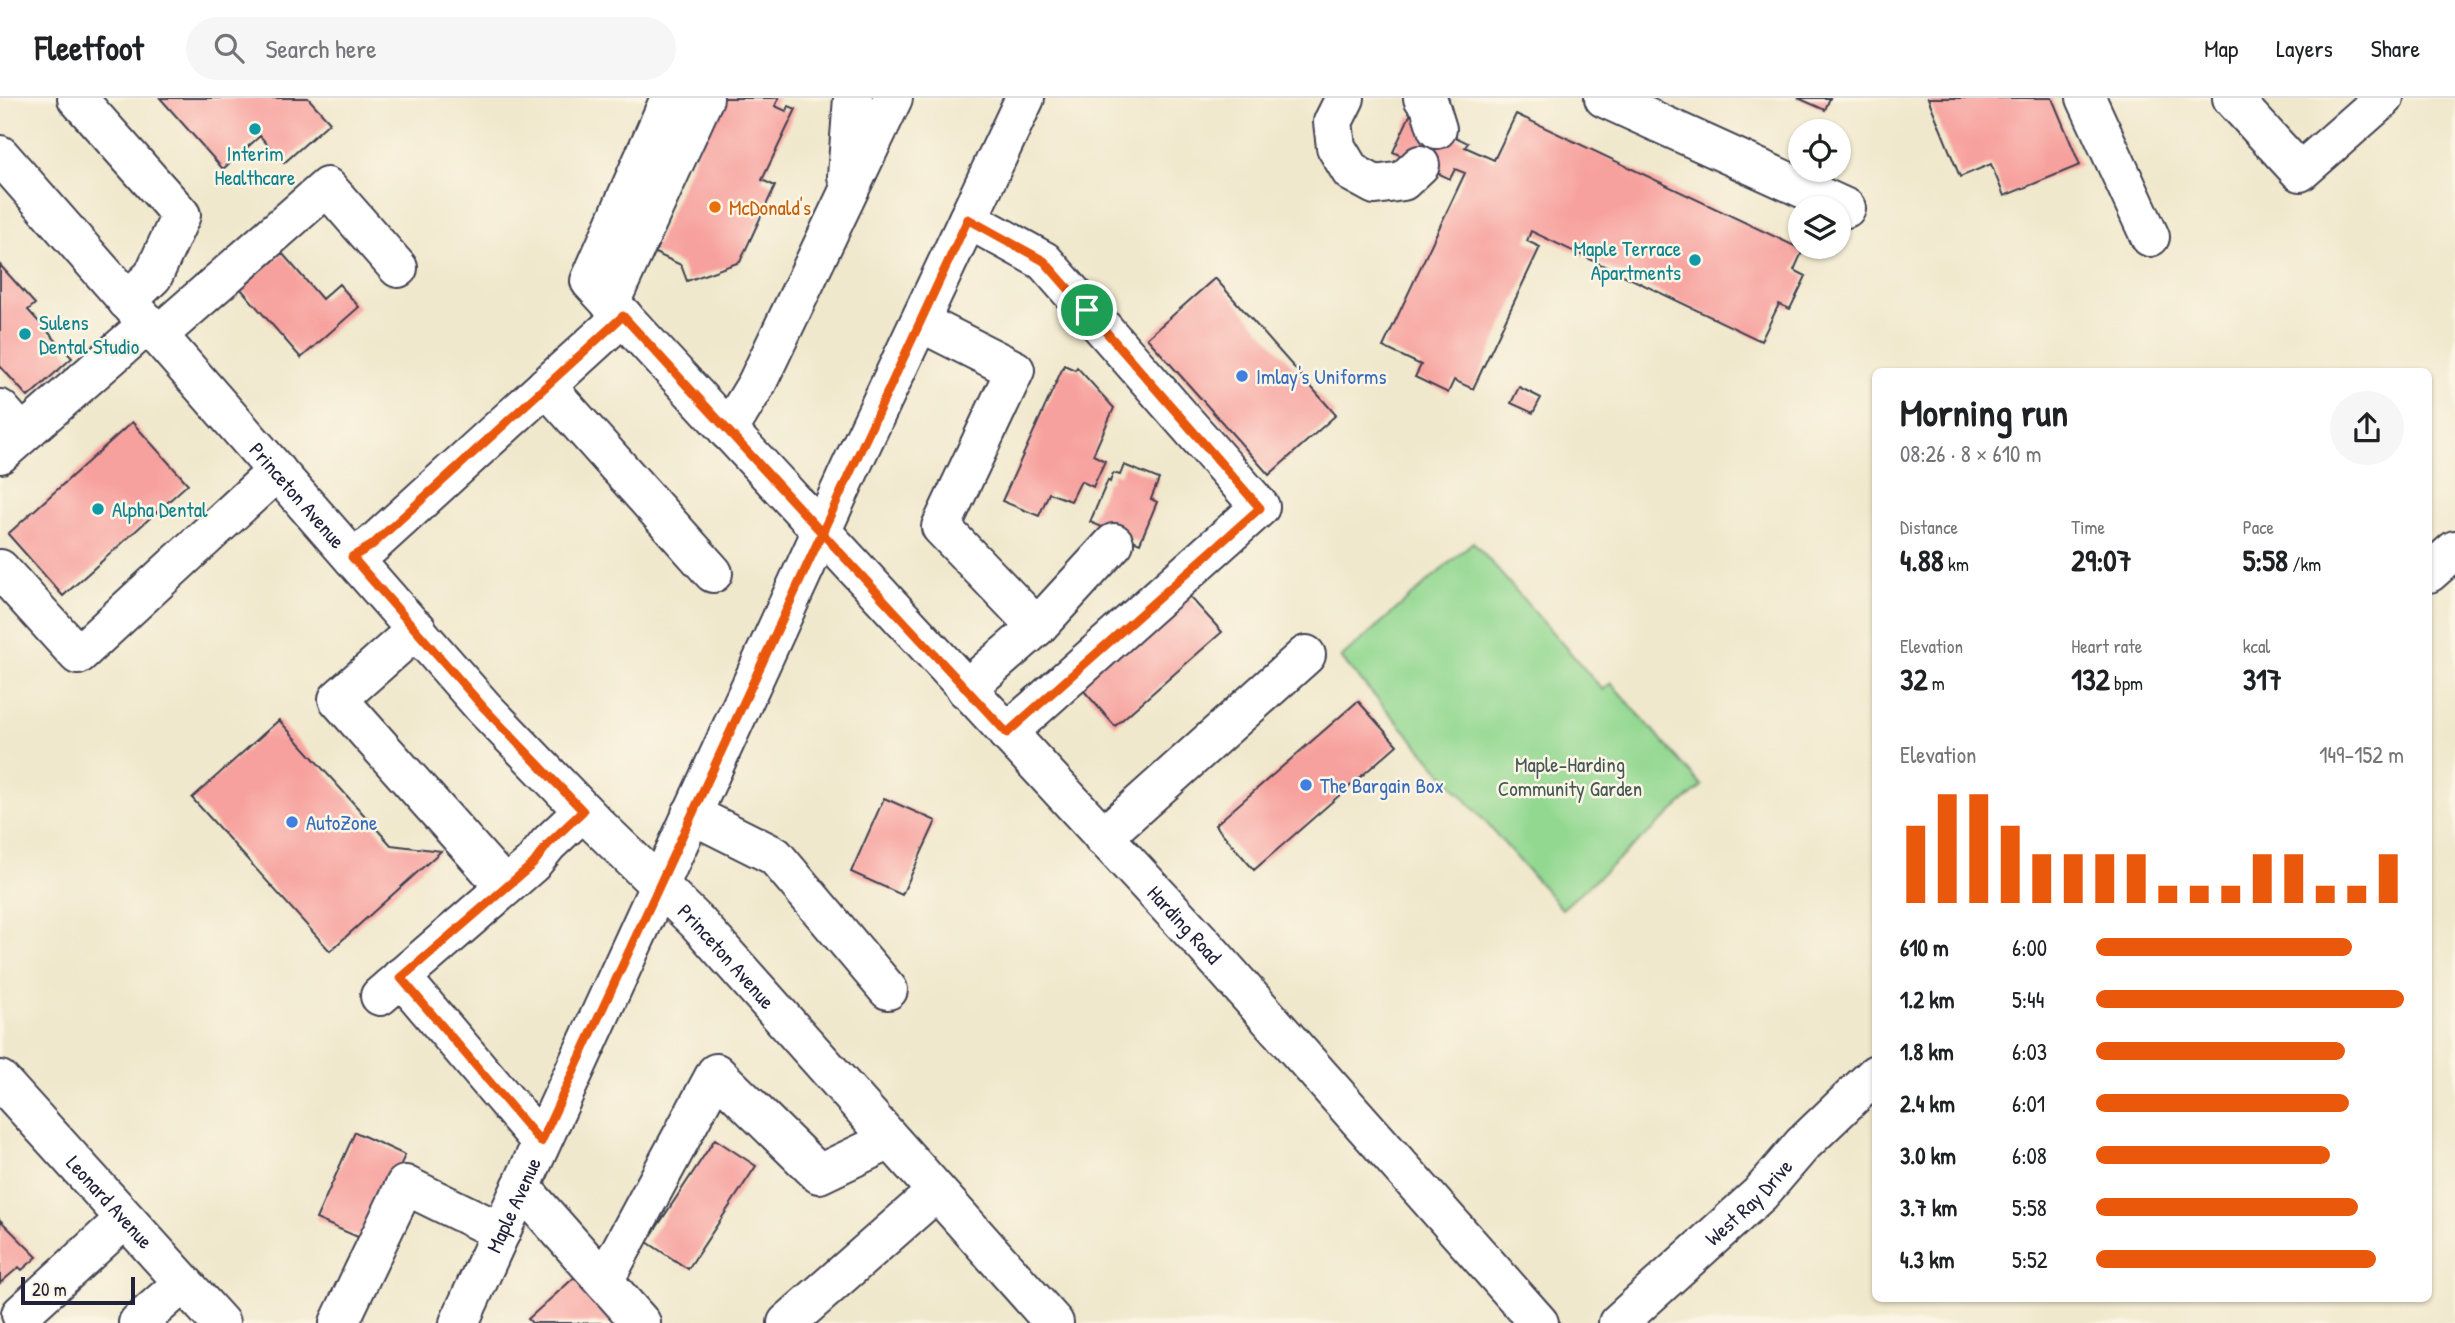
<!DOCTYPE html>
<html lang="en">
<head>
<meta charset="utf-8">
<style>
  :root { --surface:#fff; --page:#f6f6f6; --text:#202124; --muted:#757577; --line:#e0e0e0; --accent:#ea580c }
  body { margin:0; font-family:"Patrick Hand",sans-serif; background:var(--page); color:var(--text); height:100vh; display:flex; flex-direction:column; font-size:26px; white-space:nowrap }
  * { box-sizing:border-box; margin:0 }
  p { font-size:23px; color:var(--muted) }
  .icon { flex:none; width:38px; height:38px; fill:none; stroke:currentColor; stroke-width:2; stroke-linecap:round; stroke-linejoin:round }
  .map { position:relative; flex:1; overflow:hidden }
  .side { position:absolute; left:1872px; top:270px; width:560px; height:934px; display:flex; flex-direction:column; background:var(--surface); border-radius:10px; box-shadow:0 2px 5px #0004 }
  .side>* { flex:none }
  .tools { position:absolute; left:1788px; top:21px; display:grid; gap:14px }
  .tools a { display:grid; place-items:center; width:63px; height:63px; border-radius:50%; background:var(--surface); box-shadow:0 2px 5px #0004; font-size:35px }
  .scale { position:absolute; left:21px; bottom:18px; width:114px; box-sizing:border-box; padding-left:7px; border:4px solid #22223b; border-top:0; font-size:19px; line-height:24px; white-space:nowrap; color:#22223b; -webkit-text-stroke:5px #fcf5e5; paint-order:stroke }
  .pin { position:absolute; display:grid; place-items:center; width:60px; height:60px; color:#fff; margin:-30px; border:4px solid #fff; border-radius:50%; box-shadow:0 2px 7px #0007 }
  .round { display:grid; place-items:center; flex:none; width:74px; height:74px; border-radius:37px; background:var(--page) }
  .head { display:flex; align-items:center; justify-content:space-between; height:119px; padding:0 28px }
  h1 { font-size:38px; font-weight:700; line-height:52px }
  .metrics { display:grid; grid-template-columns:repeat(3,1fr); gap:10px; height:119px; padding:7px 28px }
  .metrics div { display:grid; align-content:center }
  .metrics b { font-size:30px; font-weight:700 }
  .metrics small { font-size:19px; font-weight:400 }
  .metrics p { font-size:19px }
  .chart { height:196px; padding:14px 28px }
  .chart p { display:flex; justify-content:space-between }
  .chart svg { width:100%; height:126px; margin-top:7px; stroke:var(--accent); stroke-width:6 }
  ul { padding:0 28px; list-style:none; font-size:23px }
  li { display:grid; grid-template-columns:112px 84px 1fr; align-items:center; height:52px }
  li i { height:18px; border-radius:9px; background:var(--accent) }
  header { display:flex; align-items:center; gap:42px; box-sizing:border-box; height:98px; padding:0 35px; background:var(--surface); border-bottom:2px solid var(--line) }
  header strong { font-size:33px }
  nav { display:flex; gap:38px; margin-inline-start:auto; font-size:24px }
  .search { width:490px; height:63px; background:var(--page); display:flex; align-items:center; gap:18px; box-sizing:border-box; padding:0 24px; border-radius:38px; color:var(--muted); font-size:26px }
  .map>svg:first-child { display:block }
  .green { fill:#93d891; stroke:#5a7d66; stroke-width:2 }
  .building { fill:#f7a19e }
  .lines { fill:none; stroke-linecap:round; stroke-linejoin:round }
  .minor-casing { stroke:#414051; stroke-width:42 }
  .major-casing { stroke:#414051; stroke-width:42 }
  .minor { stroke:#fff; stroke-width:38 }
  .major { stroke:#fff; stroke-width:38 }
  .route-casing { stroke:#fff; stroke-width:14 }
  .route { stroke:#ea580c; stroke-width:9 }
  .culture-dot { fill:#0f9aa8; stroke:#fcf5e5; stroke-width:2.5 }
  .food-dot { fill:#e8710a; stroke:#fcf5e5; stroke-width:2.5 }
  .shop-dot { fill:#3f7fe0; stroke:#fcf5e5; stroke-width:2.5 }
  .labels { text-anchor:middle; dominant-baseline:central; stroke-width:5; stroke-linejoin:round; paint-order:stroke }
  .culture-label { font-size:21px; fill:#0d838f; stroke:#fcf5e5; text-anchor:start }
  .food-label { font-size:21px; fill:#c56008; stroke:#fcf5e5; text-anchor:start }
  .shop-label { font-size:21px; fill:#366cbe; stroke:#fcf5e5; text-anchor:start }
  .street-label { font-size:21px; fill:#22223b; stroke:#fcf5e5 }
  .park-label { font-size:21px; fill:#445955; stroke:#fcf5e5 }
</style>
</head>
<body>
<header>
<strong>Fleetfoot</strong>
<div class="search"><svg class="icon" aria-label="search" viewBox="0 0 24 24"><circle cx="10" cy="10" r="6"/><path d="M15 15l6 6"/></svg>Search here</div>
<nav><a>Map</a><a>Layers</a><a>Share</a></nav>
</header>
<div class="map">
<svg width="2455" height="1225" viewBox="0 0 2455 1225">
  <rect width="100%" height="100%" fill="#fcf5e5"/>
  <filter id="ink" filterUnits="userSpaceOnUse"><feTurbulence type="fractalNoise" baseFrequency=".0143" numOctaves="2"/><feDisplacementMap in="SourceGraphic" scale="14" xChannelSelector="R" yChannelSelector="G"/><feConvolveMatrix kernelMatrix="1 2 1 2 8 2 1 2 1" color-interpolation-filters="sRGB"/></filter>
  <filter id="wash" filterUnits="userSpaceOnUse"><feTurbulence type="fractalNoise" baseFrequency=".00686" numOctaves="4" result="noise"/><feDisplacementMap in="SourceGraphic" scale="28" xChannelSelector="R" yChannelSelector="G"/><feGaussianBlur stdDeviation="1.57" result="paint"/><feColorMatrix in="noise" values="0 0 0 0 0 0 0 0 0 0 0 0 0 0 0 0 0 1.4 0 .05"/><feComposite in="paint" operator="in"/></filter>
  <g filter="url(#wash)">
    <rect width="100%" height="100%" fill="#f0e8cc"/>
    <path class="green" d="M1473,444L1603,592L1611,585L1702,688L1562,811L1341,560Z"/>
    <g id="blocks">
      <path class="building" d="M160,0H308L330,24L284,65L260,38L223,71Z
        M720,0H779L775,8L786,13L789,8L796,11L762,82L775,88L740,164L687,183L681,167L653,154Z
        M1798,0H1830L1825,12Z
        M1928,0H2052L2080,67L2004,98L1991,66L1960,79Z
        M1516,16L1803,152L1794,172L1806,178L1790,211L1779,206L1761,243L1531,133L1527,143L1540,149L1473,291L1454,282L1448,295L1415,279L1421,267L1383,249L1465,75L1455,71L1450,81L1393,54L1410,17L1468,45L1465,49L1494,62Z
        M282,155L322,201L339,186L359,209L301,260L241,191Z
        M0,167L35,206L28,212L72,260L28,299L0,268Z
        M1215,180L1336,317L1269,377L1147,240Z
        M1064,267L1075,272L1077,269L1114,310L1093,357L1105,363L1093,389L1081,383L1071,403L1049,395L1039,418L1002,403Z
        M1519,289L1541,300L1533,315L1511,305Z
        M132,324L188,386L63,498L8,436Z
        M1124,367L1159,381L1151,401L1157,404L1140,445L1090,424L1108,382L1110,384L1113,375L1120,377Z
        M1182,490L1222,534L1115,628L1076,584Z
        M1358,603L1397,647L1254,772L1215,727Z
        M279,622L391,747L441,753L330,853L192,700Z
        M884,700L936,723L902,797L851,774Z
        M355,1034L405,1057L367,1143L316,1121Z
        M715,1041L756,1068L688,1171L647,1144Z
        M0,1122L37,1159L22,1172L19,1169L0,1185Z
        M576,1178L620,1225H532L528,1221Z"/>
    </g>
  </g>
  <g filter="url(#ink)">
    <use href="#blocks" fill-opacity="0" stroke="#414051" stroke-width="2"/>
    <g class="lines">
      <g class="minor-casing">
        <g id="minor">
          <path d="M77,0L181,117L153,178L127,203"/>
          <path id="s1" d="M670,0L590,183L1204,847L1539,1225"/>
          <path d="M1345,0L1333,24L1336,49L1351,74L1375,87L1403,83L1420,67"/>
          <path d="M1423,0L1429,5L1437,31"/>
          <path d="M1604,0L1846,110"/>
          <path d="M2086,0L2150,139"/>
          <path d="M2232,0L2300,74L2384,0"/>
          <path id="s2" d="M0,57L484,610L597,727L697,824L1054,1225"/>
          <path d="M847,78L853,0"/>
          <path d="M968,121L1044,163L1260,409L1007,635"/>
          <path d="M610,205L704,0"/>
          <path d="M920,224L1015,272L941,429L1037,529L966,591"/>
          <path d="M157,238L327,89L398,170"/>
          <path d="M546,288L713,475"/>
          <path d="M0,311L22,336"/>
          <path d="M728,333L757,285L893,0"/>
          <path d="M0,356L147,227"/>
          <path d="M352,459L371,448L623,218"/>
          <path d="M0,471L78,557L277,373"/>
          <path d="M2429,475L2455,452"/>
          <path d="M1037,529L1114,445"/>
          <path d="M417,531L338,601L505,789"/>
          <path d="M691,716L775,758L888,892"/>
          <path d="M1103,739L1306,557"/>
          <path d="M401,879L541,1044"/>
          <path d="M380,898L532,766L548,746L583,713"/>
          <path id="s3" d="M0,982L220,1225"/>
          <path d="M521,1089L641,1225"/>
          <path d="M604,1183L716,975L819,1076L890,1042"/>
          <path d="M21,1216L125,1121"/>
          <path d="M138,1225L183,1185"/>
          <path d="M339,1225L405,1087L501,1134"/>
          <path d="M787,1225L936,1094"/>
          <path id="s4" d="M1618,1225L1760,1096L1803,1046L1876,976"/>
        </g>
      </g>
      <g class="major-casing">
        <g id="major">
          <path id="s5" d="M459,1225L850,371L1025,0"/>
        </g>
      </g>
      <use href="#minor" class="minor"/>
      <use href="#major" class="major"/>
    </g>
  </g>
  <g class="lines" filter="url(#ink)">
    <g class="route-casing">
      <path id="route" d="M1087,212L1044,163L968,121L822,435L623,218L371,448L352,459L484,610L583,713L548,746L533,766L401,880L541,1044L822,435L1007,635L1260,410L1087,212"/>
    </g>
    <use href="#route" class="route"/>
  </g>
  <g class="culture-dot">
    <circle cx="255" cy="31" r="7"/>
    <circle cx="1695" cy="162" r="7"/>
    <circle cx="25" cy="236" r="7"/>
    <circle cx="98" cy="411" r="7"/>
  </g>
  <circle class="food-dot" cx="715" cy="109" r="7"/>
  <g class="shop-dot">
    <circle cx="1242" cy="278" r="7"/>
    <circle cx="1306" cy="687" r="7"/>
    <circle cx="292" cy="724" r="7"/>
  </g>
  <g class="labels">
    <g class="culture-label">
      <text x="255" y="55" text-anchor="middle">Interim<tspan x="255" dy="24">Healthcare</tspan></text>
      <text x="1681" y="150" text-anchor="end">Maple Terrace<tspan x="1681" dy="24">Apartments</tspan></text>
      <text x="39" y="224">Sulens<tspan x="39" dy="24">Dental Studio</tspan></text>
      <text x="112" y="411">Alpha Dental</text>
    </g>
    <g class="food-label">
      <text x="729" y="109">McDonald's</text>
    </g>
    <g class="shop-label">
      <text x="1256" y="278">Imlay's Uniforms</text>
      <text x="1320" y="687">The Bargain Box</text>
      <text x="306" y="724">AutoZone</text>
    </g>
    <g class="street-label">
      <text stroke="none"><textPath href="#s2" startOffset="452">Princeton Avenue</textPath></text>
      <text stroke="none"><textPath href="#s1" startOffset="1076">Harding Road</textPath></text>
      <text stroke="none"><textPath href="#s2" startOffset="1082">Princeton Avenue</textPath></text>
      <text stroke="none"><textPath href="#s4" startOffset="178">West Ray Drive</textPath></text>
      <text stroke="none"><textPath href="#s3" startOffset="164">Leonard Avenue</textPath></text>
      <text stroke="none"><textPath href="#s5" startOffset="130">Maple Avenue</textPath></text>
    </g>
    <g class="park-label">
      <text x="1570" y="666">Maple-Harding<tspan x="1570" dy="24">Community Garden</tspan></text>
    </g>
  </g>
</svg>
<div class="tools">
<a><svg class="icon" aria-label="locate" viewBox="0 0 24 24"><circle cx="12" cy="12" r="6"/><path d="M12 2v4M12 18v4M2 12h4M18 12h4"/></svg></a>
<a><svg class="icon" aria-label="layers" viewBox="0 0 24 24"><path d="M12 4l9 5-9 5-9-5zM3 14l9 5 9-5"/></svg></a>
</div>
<div class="scale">20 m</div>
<div class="pin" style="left:1087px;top:212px;background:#1e9e55"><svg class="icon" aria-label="arrive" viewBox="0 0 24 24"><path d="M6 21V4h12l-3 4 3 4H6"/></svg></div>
<section class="side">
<div class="head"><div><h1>Morning run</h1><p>08:26 · 8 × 610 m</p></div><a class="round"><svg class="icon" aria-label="share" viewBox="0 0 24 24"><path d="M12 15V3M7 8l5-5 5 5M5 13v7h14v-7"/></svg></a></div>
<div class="metrics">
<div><p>Distance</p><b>4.88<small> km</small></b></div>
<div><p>Time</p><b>29:07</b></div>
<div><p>Pace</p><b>5:58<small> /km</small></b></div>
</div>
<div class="metrics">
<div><p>Elevation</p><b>32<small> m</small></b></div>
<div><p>Heart rate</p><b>132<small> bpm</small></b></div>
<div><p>kcal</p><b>317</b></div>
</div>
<div class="chart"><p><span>Elevation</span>149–152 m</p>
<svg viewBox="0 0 160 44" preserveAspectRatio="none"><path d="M5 44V17M15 44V6M25 44V6M35 44V17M45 44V27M55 44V27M65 44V27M75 44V27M85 44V38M95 44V38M105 44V38M115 44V27M125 44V27M135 44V38M145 44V38M155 44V27"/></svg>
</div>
<ul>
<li><b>610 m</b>6:00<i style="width:83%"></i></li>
<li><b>1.2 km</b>5:44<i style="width:100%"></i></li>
<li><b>1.8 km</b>6:03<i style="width:81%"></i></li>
<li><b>2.4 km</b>6:01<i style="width:82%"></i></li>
<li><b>3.0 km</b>6:08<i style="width:76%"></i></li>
<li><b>3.7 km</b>5:58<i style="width:85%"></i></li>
<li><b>4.3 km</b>5:52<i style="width:91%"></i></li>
</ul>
</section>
</div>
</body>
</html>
